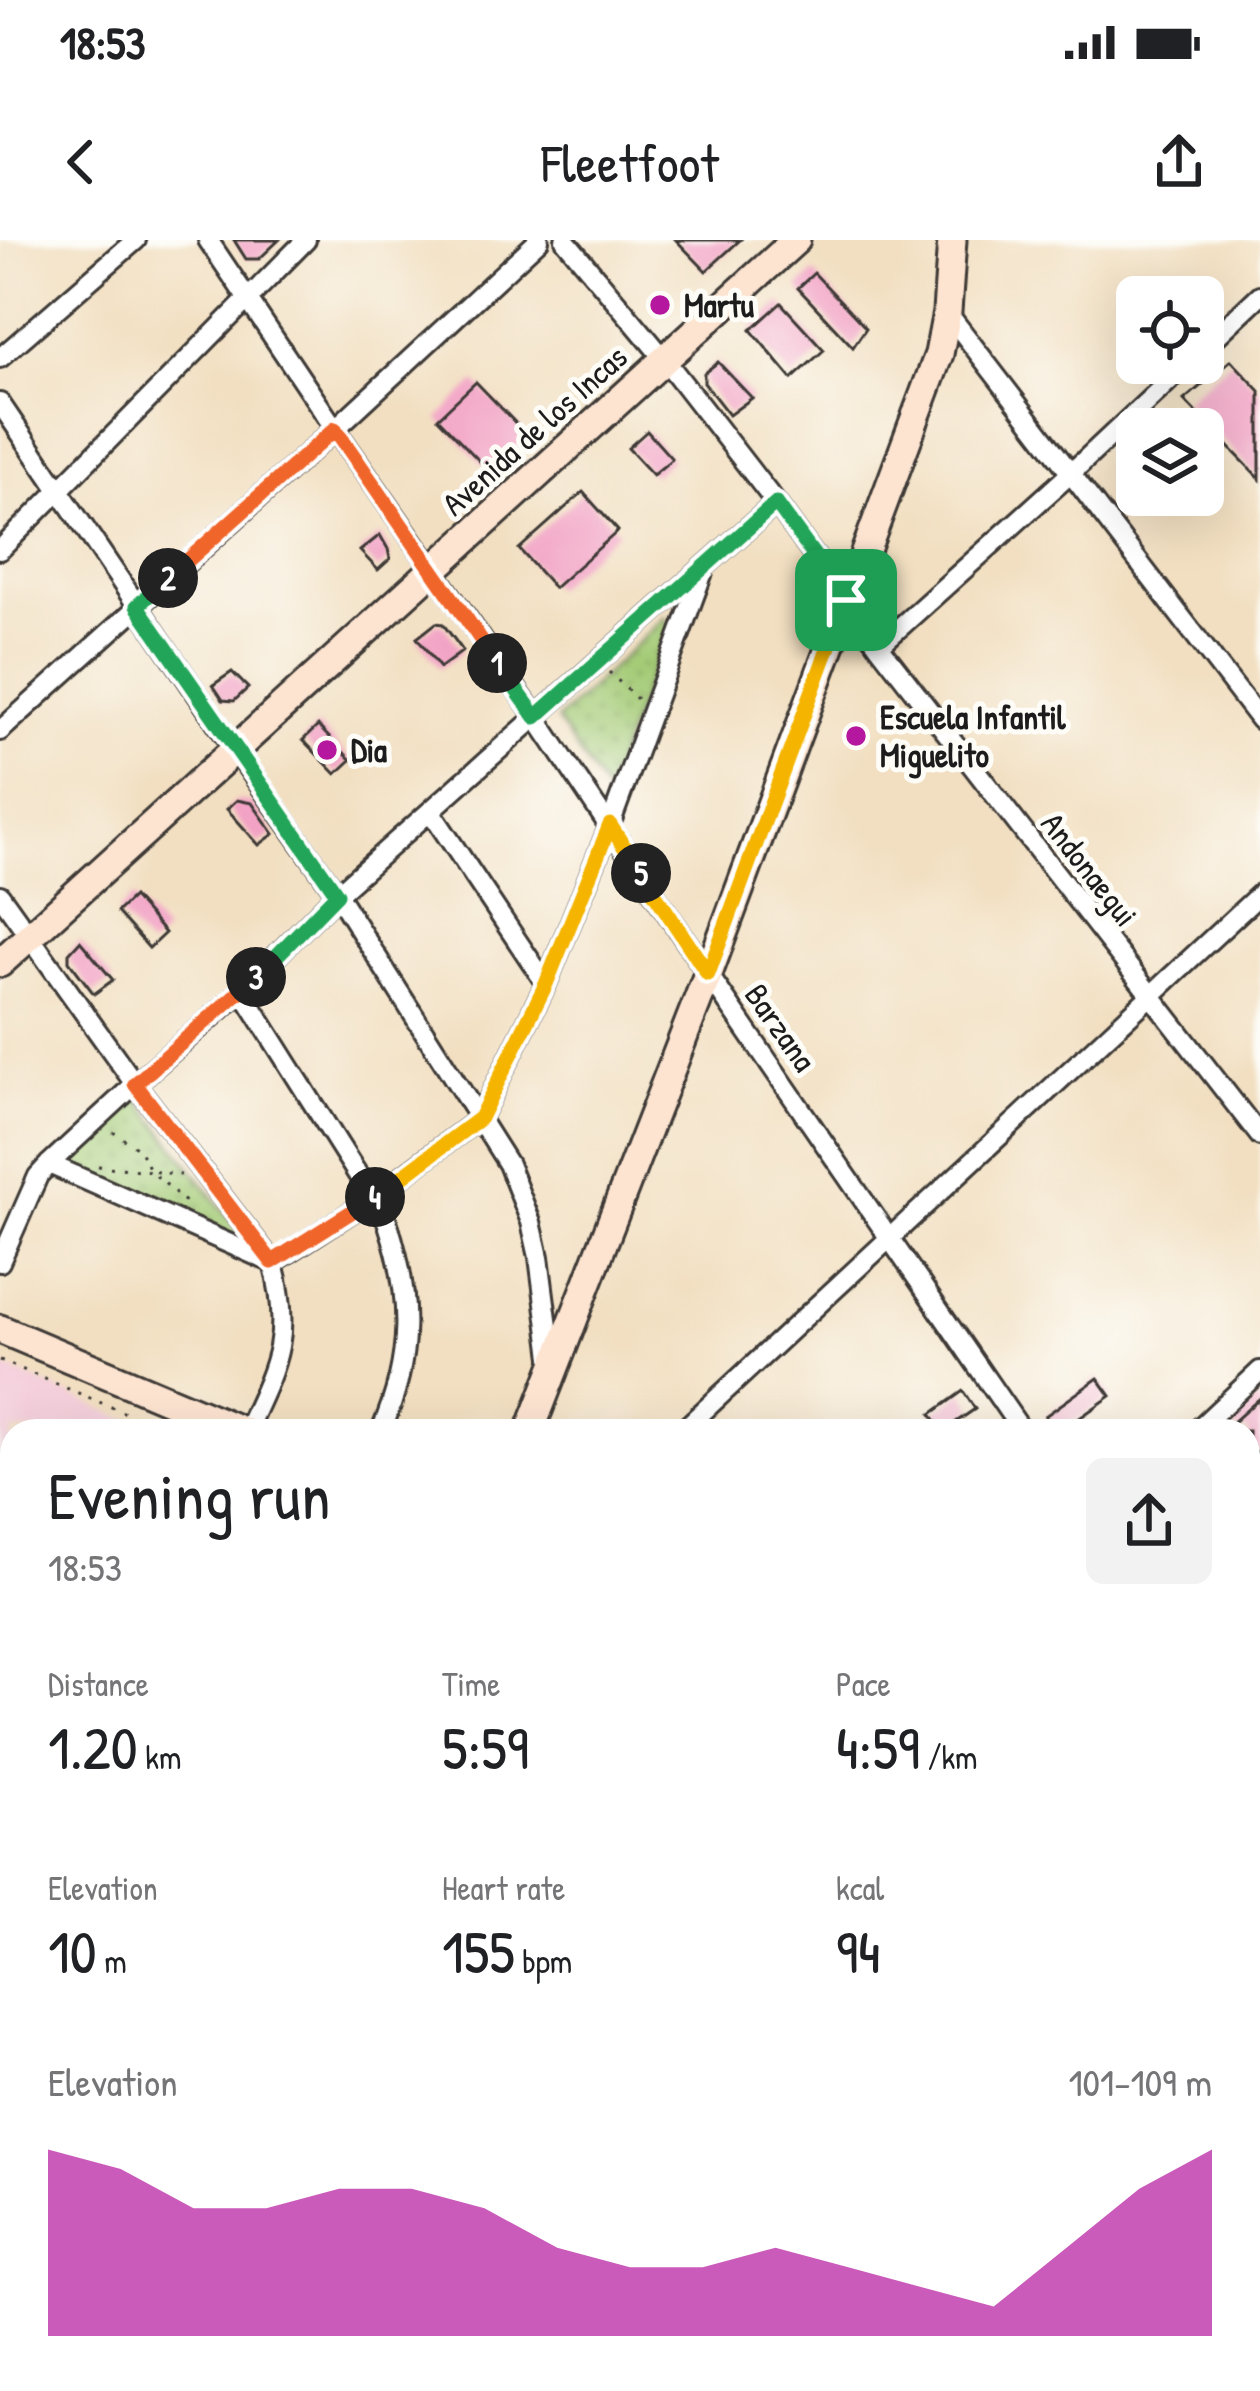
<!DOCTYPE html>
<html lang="en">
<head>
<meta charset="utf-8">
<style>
  :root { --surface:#fff; --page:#f2f2f2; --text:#202124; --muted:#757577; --accent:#b5179e }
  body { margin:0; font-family:"Patrick Hand",sans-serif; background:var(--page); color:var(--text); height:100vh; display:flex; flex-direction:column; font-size:45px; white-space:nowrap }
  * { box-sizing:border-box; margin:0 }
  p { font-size:39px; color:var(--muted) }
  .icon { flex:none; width:66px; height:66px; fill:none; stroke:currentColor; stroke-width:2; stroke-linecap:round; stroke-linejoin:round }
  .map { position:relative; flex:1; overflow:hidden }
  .panel { position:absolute; left:0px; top:1179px; width:1260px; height:972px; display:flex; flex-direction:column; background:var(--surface); border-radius:36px 36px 0 0; box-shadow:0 12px 48px #0002 }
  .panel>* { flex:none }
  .fabs { position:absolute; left:1116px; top:36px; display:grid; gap:24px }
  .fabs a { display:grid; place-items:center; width:108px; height:108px; border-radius:18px; background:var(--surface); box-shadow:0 12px 48px #0002; font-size:60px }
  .pin { position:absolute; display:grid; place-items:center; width:102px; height:102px; color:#fff; margin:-51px; border-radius:24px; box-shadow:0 6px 18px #0006 }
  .km { position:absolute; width:60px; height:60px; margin:-30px; border-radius:50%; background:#222; color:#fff; font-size:33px; line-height:60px; text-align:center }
  .round { display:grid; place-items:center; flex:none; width:126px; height:126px; border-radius:18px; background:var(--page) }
  .headline { display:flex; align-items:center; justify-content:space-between; height:204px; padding:0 48px }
  h1 { font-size:66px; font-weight:600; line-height:90px }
  .stats { display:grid; grid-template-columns:repeat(3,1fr); gap:18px; height:204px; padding:12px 48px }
  .stats div { display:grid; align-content:center }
  .stats b { font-size:60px; font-weight:600 }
  .stats small { font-size:33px; font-weight:400 }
  .stats p { font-size:33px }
  .chart { height:336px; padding:24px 48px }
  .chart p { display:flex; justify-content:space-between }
  .chart svg { width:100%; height:216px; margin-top:12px; fill:var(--accent); opacity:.7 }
  .status { display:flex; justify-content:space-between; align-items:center; height:84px; padding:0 60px; background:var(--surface); direction:ltr }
  .status svg { height:33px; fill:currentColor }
  header { display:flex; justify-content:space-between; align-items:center; height:156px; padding:0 48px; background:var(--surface); font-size:54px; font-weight:600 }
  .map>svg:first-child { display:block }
  .built { fill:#f4cfdc }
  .park { fill:url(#park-dots); stroke:#607348; stroke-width:3 }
  .pitch { fill:#a3ca75; stroke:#607348; stroke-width:3 }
  .building { fill:#f2a2c4 }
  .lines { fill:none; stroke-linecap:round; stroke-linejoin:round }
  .lane-casing { stroke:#3c3935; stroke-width:15 }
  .street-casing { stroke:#3c3935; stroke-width:24 }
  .secondary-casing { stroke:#3c3935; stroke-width:33 }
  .path { stroke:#3c3935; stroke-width:3; stroke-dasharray:3 9; stroke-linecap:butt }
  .lane { stroke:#fff; stroke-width:9 }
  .street { stroke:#fff; stroke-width:18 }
  .secondary { stroke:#fde4d1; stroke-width:27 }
  .rail-casing { stroke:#1c1c1c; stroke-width:9 }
  .rail { stroke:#fdfcf7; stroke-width:4.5; stroke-dasharray:14; stroke-linecap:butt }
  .split-1-casing { stroke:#fff; stroke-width:24 }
  .split-2-casing { stroke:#fff; stroke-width:24 }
  .split-3-casing { stroke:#fff; stroke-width:24 }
  .split-4-casing { stroke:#fff; stroke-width:24 }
  .split-5-casing { stroke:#fff; stroke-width:24 }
  .split-6-casing { stroke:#fff; stroke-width:24 }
  .split-1 { stroke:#22a559; stroke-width:15 }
  .split-2 { stroke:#f0652b; stroke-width:15 }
  .split-3 { stroke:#22a559; stroke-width:15 }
  .split-4 { stroke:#f0652b; stroke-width:15 }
  .split-5 { stroke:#f5b400; stroke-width:15 }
  .split-6 { stroke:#f5b400; stroke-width:15 }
  .poi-dot { fill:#b5179e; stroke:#fdfcf7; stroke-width:4.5 }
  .labels { text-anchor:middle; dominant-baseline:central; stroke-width:10; stroke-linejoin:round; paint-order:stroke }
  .poi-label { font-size:33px; font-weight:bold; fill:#1c1c1c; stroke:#fdfcf7; text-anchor:start }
  .street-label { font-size:33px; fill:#1c1c1c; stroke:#fdfcf7 }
</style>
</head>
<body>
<div class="status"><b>18:53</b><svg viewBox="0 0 49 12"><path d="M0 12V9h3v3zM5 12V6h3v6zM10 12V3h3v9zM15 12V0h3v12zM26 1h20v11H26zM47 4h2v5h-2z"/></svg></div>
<header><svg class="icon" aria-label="back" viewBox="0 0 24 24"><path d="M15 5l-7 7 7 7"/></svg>Fleetfoot<svg class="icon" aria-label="share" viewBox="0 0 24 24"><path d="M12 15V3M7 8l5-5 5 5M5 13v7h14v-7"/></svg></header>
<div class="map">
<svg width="1260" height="2151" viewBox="0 0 1260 2151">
  <defs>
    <pattern id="park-dots" width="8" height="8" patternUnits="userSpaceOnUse" patternTransform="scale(3)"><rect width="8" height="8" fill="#a3ca75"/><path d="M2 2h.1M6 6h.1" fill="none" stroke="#8cad65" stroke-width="1.8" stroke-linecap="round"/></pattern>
  </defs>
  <rect width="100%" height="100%" fill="#fdfcf7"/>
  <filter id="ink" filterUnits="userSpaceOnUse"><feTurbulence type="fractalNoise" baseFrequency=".00833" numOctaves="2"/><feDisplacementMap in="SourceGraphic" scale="24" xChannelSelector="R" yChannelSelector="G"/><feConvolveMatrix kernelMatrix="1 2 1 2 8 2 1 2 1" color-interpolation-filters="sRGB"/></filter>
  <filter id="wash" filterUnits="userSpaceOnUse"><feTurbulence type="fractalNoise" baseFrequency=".004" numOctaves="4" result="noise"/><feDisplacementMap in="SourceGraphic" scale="48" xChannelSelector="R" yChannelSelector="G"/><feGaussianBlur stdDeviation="2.7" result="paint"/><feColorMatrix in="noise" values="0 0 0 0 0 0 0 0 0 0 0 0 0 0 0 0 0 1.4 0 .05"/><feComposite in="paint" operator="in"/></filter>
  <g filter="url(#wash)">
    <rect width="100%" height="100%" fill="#f2dfc1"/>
    <path class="built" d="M0,1125L155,1191H12V2139H64V2151H0Z
      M1248,1567L1260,1570V1921H1248Z
      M1248,1960H1260V2151H85L84,2139H1248Z"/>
    <path class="park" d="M665,377L669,386L605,552L557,480Z
      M137,857L254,1010L61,925Z
      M1248,1977H1260V2151H1160L1152,2149V2139H1248Z"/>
    <path class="pitch" d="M655,2139H819V2151H656Z"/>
    <g id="blocks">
      <path class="building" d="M234,0H279L259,19H246Z
        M676,0H740L706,31Z
        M814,33L866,88L853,107L798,48Z
        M781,63L824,110L792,139L751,90Z
        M1231,120L1260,151V239L1184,160Z
        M718,122L752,158L729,175L704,143V133Z
        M476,142L529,197L491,233L438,178Z
        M647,191L672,219L653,235L628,208Z
        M583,252L618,291L554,348L519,309Z
        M380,295L388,309L390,319L378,330L360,311Z
        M436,383L443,384L463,411L440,428L417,398Z
        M232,432L248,448L234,461L223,460L213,445Z
        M318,486L351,520L336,534L303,500Z
        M237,560L252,563L274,594L259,605L227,569Z
        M133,657L165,693L149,708L117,672Z
        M80,701L113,740L94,754L69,721V713Z
        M1098,1138L1111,1156L1061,1191H1056L1045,1176Z
        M963,1151L975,1169L943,1191L931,1174Z
        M1260,1158V1216L1248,1203V1191H1237L1231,1184Z
        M12,1465V1568L0,1577V1473Z"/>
    </g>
  </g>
  <g filter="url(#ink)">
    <use href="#blocks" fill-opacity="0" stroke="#3c3935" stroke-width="3"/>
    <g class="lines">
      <g class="lane-casing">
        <path id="lane" d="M0,1410L12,1406
          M0,1741H12
          M1248,1815H1260
          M0,1865L12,1883
          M1248,1911L1260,1910
          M0,2039L12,2044
          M55,2139V2151"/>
      </g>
      <g class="street-casing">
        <path id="street" d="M208,0L335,189L536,477L708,734L1022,1191
          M565,0L665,120L776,263L879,406L1260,896
          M947,72L1260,480
          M1203,109L1260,55
          M0,118L136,0
          M0,163L235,510L337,654L508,924L531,982L539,1017L553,1125
          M0,310L306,0
          M879,406L1071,233L1188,123
          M0,491L335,189L539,0
          M431,572L546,744
          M0,655L135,844L273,1023C293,1096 276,1126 246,1191
          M242,751L387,981C412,1056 413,1117 381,1191
          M49,924L273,1023L373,958L480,878L546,744L610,585L703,332
          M0,1022L38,936L49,924L135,844L242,751L337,654L776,263
          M682,1191L1260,654
          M1196,1191L1260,1131
          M1248,1299L1260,1308"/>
      </g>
      <g class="secondary-casing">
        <path id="secondary" d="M0,723L796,0
          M0,1089L242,1191
          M530,1191L708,734L939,114L947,72L952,0
          M1248,1531L1260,1535"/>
      </g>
      <path class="path" d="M609,432L637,459
        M113,892L138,908L151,931L181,935
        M98,926L151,931L189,965
        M0,1120L168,1191
        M1248,1559L1260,1563"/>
      <use href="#lane" class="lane"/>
      <use href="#street" class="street"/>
      <use href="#secondary" class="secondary"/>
      <g class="rail-casing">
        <path id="rail" d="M1248,1929H1260
          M0,1970H12"/>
      </g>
      <use href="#rail" class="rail"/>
    </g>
  </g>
  <g class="lines" filter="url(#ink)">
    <g class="split-1-casing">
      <path id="split-1" d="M497,423L536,477L776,263L846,360"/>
    </g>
    <g class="split-2-casing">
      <path id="split-2" d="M168,338L335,189L497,423"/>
    </g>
    <g class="split-3-casing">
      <path id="split-3" d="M168,338L137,366L337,654L256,737"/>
    </g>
    <g class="split-4-casing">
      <path id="split-4" d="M256,737L135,844L272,1022L375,957"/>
    </g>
    <g class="split-5-casing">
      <path id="split-5" d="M375,957L480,878L546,744L610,585L641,633"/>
    </g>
    <g class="split-6-casing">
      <path id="split-6" d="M641,633L708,734L846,360"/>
    </g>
    <use href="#split-1" class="split-1"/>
    <use href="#split-2" class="split-2"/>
    <use href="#split-3" class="split-3"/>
    <use href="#split-4" class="split-4"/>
    <use href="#split-5" class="split-5"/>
    <use href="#split-6" class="split-6"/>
  </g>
  <g class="poi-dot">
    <circle cx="660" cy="65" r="12"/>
    <circle cx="856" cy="496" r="12"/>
    <circle cx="327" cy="510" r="12"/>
  </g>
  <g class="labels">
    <g class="poi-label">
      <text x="684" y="65">Martu</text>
      <text x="880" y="477">Escuela Infantil<tspan x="880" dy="38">Miguelito</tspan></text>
      <text x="351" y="510">Dia</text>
    </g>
    <g class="street-label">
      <text transform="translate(534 190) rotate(-42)">Avenida de los Incas</text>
      <text transform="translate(1090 629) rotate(52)">Andonaegui</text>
      <text transform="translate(781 787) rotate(55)">Barzana</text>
    </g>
  </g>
</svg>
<div class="fabs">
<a><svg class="icon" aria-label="locate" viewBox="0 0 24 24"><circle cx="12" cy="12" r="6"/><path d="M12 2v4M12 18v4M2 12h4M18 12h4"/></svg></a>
<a><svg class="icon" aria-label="layers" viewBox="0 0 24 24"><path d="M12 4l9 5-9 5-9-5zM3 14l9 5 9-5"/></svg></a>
</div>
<div class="pin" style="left:846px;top:360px;background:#1e9e55"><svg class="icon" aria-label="arrive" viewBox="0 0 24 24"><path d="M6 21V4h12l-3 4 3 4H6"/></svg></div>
<b class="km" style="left:497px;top:423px">1</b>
<b class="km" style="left:168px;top:338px">2</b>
<b class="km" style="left:256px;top:737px">3</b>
<b class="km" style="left:375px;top:957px">4</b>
<b class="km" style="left:641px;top:633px">5</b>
<section class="panel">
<div class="headline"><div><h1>Evening run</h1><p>18:53</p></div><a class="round"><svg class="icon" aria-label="share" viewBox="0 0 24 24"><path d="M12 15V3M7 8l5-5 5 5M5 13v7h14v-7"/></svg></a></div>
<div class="stats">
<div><p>Distance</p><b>1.20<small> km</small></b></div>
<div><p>Time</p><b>5:59</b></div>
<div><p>Pace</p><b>4:59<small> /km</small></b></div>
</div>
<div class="stats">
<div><p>Elevation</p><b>10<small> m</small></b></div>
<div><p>Heart rate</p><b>155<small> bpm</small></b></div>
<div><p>kcal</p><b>94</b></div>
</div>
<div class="chart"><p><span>Elevation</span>101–109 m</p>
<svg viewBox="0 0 160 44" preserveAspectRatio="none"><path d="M0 44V6L10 10L20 18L30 18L40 14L50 14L60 18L70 26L80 30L90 30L100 26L110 30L120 34L130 38L140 26L150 14L160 6V44z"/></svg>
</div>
</section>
</div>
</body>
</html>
